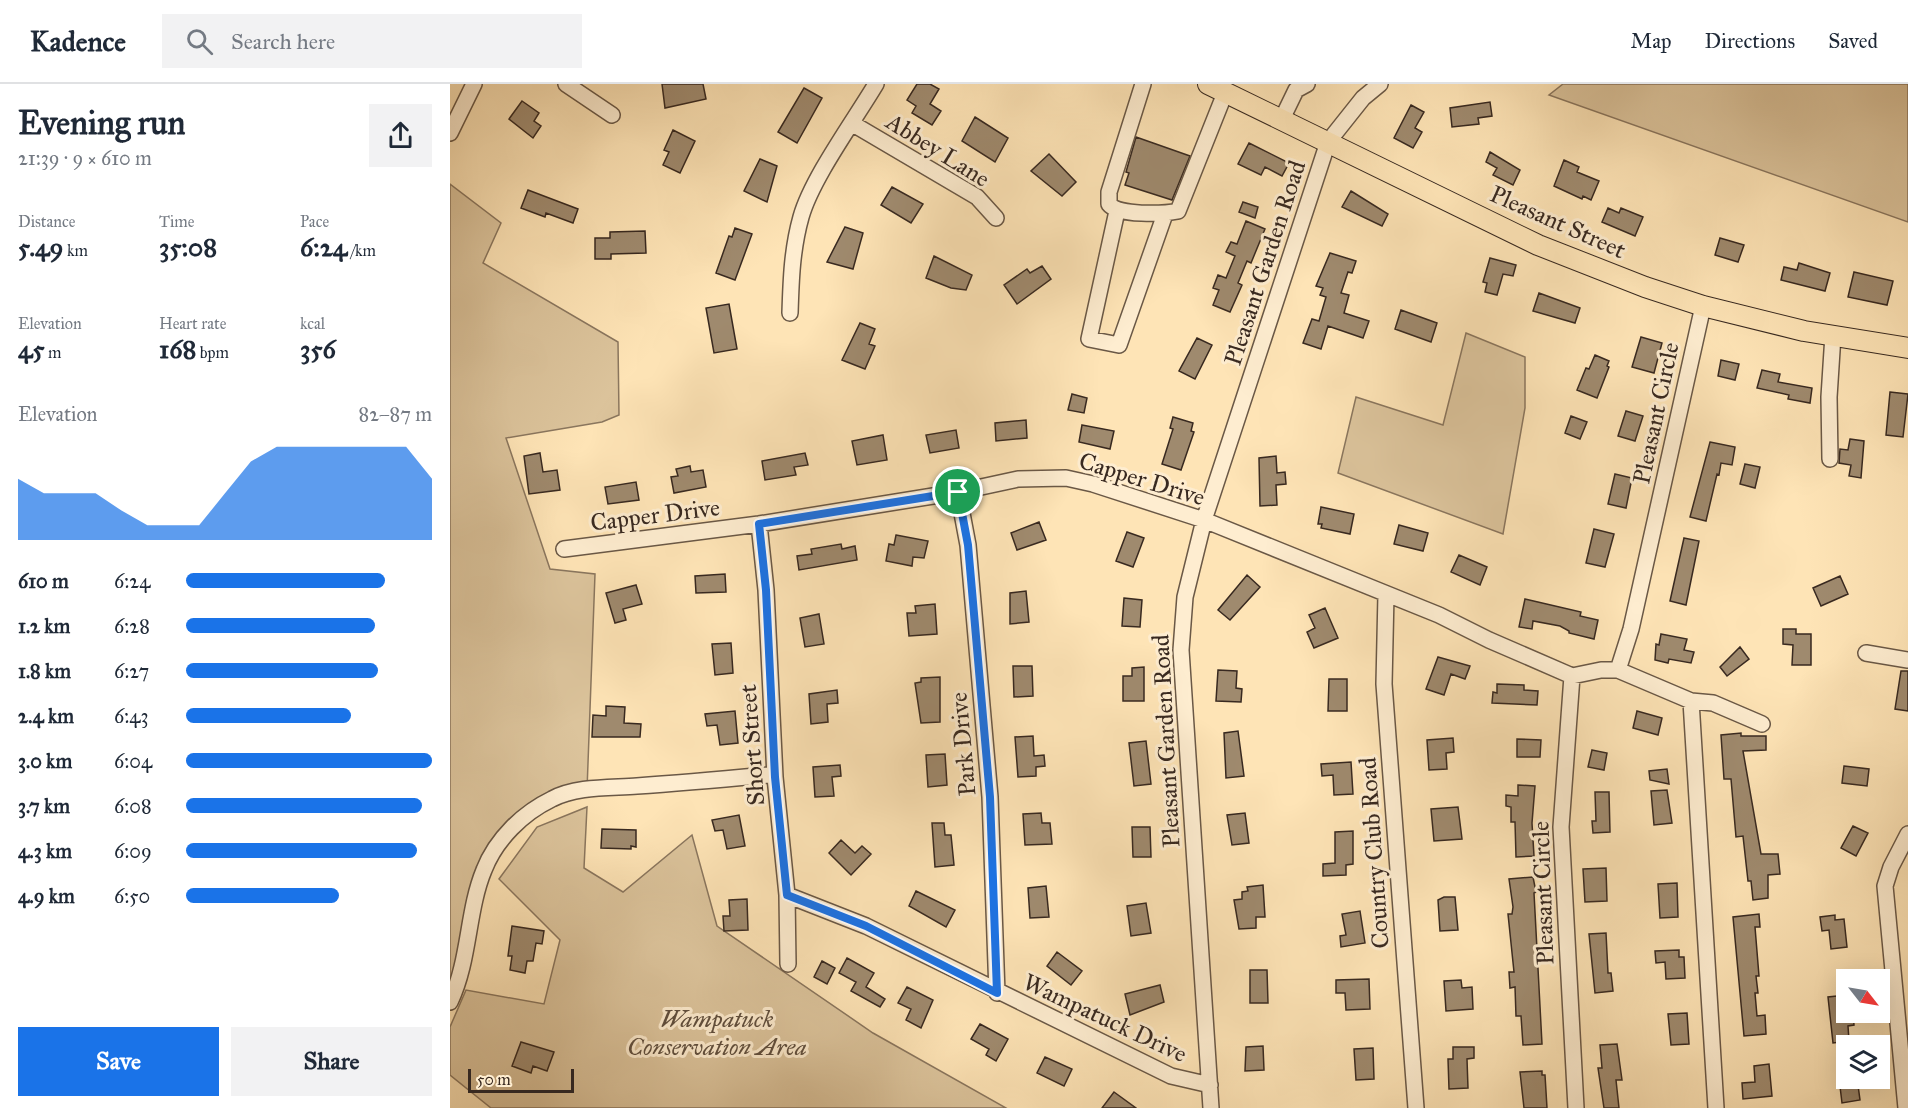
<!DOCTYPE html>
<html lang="en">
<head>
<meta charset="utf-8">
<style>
  :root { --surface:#fff; --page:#f2f2f3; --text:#1f2937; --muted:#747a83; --line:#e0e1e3; --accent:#1a73e8 }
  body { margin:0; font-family:"IM FELL Great Primer",serif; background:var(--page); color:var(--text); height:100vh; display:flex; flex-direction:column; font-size:22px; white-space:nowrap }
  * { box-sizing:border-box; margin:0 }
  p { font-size:20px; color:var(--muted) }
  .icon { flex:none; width:33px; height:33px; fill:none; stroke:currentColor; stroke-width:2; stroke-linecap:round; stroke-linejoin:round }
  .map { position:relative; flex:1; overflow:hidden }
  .details { display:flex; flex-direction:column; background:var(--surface); width:450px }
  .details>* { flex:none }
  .needle { width:39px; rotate:121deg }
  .buttons { position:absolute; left:1386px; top:885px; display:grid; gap:12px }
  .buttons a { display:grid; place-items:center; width:54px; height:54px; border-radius:0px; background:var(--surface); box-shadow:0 6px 24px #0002; font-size:30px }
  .scale { position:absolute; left:18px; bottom:15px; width:106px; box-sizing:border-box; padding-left:6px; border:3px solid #382920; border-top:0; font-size:16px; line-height:21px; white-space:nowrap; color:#382920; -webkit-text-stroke:4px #feedd0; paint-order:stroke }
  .pin { position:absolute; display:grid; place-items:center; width:51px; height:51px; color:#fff; margin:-26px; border:3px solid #fff; border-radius:50%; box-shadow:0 2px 6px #0007 }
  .round { display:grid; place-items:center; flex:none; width:63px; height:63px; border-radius:0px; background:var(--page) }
  .headline { display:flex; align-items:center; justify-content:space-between; height:102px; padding:0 18px }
  h1 { font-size:33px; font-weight:700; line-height:45px }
  .stats { display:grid; grid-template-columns:repeat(3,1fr); gap:9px; height:102px; padding:6px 18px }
  .stats div { display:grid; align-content:center }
  .stats b { font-size:26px; font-weight:700 }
  .stats small { font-size:16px; font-weight:400 }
  .stats p { font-size:16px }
  .chart { height:168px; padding:12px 18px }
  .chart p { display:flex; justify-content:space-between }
  .chart svg { width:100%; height:108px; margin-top:6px; fill:var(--accent); opacity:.7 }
  .button { display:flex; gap:12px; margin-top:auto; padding:12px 18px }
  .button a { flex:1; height:69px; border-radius:0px; background:var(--accent); color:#fff; font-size:24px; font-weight:700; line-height:69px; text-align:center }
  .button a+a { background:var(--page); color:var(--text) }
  ul { padding:0 18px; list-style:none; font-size:20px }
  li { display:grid; grid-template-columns:96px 72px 1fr; align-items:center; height:45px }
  li i { height:15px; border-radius:8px; background:var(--accent) }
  header { display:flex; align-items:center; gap:36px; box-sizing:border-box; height:84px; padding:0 30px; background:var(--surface); border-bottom:2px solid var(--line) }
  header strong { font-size:28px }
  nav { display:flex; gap:33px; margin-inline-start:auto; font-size:21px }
  .search { width:420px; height:54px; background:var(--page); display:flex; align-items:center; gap:15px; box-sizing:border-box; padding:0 21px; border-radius:0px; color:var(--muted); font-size:22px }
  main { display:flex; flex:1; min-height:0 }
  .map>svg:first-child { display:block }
  .green { fill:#dcc49c; stroke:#8a765e; stroke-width:1.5 }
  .building { fill:#9f8a6e; stroke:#382920; stroke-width:1.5 }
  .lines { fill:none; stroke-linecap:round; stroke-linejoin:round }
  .minor-casing { stroke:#6a5846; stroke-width:18 }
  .major-casing { stroke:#382920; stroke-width:22 }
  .minor { stroke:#feedd0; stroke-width:15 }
  .major { stroke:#fee4b6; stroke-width:20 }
  .route-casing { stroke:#fff; stroke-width:12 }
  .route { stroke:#1a73e8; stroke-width:8 }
  .labels { text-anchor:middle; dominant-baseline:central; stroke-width:6; stroke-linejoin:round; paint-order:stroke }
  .street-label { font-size:24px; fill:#382920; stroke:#feedd0 }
  .park-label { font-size:24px; font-style:italic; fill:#61503f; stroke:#feedd0 }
</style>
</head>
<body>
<header>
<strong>Kadence</strong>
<div class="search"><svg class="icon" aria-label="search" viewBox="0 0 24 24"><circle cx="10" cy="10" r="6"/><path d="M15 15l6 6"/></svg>Search here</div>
<nav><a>Map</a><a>Directions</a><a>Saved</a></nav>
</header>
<main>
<section class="details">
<div class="headline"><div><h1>Evening run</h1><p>21:39 · 9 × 610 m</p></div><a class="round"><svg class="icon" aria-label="share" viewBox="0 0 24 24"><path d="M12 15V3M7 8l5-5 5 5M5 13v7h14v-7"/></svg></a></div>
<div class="stats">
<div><p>Distance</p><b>5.49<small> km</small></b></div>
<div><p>Time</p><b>35:08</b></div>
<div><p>Pace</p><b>6:24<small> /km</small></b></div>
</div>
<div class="stats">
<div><p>Elevation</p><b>45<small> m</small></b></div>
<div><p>Heart rate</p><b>168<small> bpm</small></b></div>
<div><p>kcal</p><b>356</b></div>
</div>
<div class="chart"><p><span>Elevation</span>82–87 m</p>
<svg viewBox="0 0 160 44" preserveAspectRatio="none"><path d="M0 44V19L10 25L20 25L30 25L40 32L50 38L60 38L70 38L80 25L90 12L100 6L110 6L120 6L130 6L140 6L150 6L160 19V44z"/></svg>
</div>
<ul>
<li><b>610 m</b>6:24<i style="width:81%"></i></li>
<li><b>1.2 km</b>6:28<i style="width:77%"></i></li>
<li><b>1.8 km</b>6:27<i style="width:78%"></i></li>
<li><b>2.4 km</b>6:43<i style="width:67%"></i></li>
<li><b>3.0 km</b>6:04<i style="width:100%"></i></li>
<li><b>3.7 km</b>6:08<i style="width:96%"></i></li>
<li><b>4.3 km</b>6:09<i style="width:94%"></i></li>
<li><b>4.9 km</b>6:50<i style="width:62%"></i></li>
</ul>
<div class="button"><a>Save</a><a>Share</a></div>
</section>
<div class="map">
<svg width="1458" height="1024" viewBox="0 0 1458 1024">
  <rect width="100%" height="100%" fill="#fee4b6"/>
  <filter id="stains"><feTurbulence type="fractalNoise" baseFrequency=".00333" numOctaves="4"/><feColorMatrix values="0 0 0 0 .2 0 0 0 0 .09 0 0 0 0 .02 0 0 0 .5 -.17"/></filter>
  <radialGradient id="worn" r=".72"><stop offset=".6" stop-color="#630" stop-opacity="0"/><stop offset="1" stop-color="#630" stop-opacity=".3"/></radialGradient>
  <path class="green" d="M1113,0H1458V138L1099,11Z
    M0,100L51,139L33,179L168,258L169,331L152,338L56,354L100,485L145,490L137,706L103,714L42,768L0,918Z
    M1016,249L1075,273V324L1053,450L888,389L906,313L993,341Z
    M137,723L134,784L173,808L242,751L267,842L423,949L556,1024H41L0,991V943L16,906L94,920L110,856L49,795L87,743Z"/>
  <path class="building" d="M212,0H253L256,15L215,24Z
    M467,0H480L489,5L480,20L491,27L482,41L462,29L466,22L457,16Z
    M354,4L372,14L347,59L328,48Z
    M72,17L89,29L84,37L91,42L83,54L59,35Z
    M1040,18L1042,32L1028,34L1029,40L1002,43L1000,24Z
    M961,21L974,28L965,44L972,48L963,64L944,54Z
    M525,33L558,54L545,78L512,57Z
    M223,46L245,57L230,89L213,81L219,68L214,66Z
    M686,53L740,72L722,116L675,101L679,89L676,88Z
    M799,59L839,79L832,92L815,83L811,91L788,80Z
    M1040,68L1070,86L1063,101L1043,91L1047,84L1036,78Z
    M599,70L626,98L612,112L581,87Z
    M310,75L327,82L317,118L294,107Z
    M1114,76L1129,83L1127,88L1149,97L1141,116L1133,112L1132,115L1104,102Z
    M442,103L473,120L461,139L431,121Z
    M78,106L128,125L123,139L96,129L95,133L71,124Z
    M901,107L938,130L932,142L892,123Z
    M793,118L808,123L805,134L789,128Z
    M1158,124L1169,129L1171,124L1193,133L1185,152L1152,138Z
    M796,137L815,145L801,179L797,177L788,199L792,201L780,228L763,221L769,206L763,204L768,191L776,194L785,172L776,168L781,158L787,160Z
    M395,143L413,149L403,185L377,178Z
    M285,144L302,150L285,196L266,189L279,152L282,153Z
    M195,147L196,169L161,170V175H145V154H160V148Z
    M1270,154L1294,161L1288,178L1265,171Z
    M880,169L906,177L902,189L898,188L891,209L899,211L894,229L919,237L913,254L878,242L871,265L853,259L862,235L869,237L876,213L870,211L873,204L866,202Z
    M484,172L522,191L516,206L501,204L476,194Z
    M1040,174L1066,181L1063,192L1053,190L1047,211L1035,208L1037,199L1033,198Z
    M1349,179L1380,189L1375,207L1331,196L1334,183L1347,186Z
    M592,182L601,195L567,220L554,201L577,185L580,189Z
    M1404,188L1443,197L1437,221L1398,213Z
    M1089,209L1130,224L1125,239L1083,227Z
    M279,220L287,265L264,269L256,224Z
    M951,226L987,239L981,258L945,245Z
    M410,239L425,245L419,260L425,262L415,285L392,276Z
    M1191,253L1212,259L1204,289L1182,283Z
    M747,254L762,261L745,295L729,287Z
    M1145,271L1159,277L1157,282L1159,283L1147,314L1127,306L1136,284L1139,285Z
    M1271,276L1289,280L1285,296L1268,292Z
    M1312,286L1330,290L1328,298L1362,304L1360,319L1338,315L1339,311L1307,304Z
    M1440,308L1458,310L1453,353L1436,351Z
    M622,310L637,314L634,329L618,326Z
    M1176,327L1193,332L1185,357L1168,352Z
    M1121,332L1137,338L1130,355L1115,349Z
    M723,333L743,339L741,347L744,348L731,386L712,380L723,345L720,344Z
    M576,336L577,354L546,357L545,339Z
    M632,341L664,347L660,365L629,358Z
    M506,346L509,364L480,369L476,351Z
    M433,351L437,376L407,381L402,357Z
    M1400,355L1414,357L1411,394L1399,392L1401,381L1389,379L1390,365L1398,366Z
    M1260,358L1285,363L1282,381L1271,379L1269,391L1267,390L1256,437L1240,433Z
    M90,369L93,388L107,386L110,406L79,410L74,372Z
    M355,369L358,381L344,383L346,391L315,396L312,377Z
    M826,372L827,389L835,388L836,400L826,401L827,421L810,422L809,374Z
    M1295,380L1310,383L1305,404L1290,400Z
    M240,382L241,388L253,386L256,403L224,409L221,393L228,392L226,385Z
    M1165,390L1182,394L1176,424L1158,420Z
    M186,398L189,416L158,420L155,403Z
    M871,423L904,430L900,450L871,444L872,440H868Z
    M589,438L596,456L567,466L561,449Z
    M949,441L978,449L973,467L944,460Z
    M1144,445L1164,450L1155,483L1136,479Z
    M677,448L694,454L683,483L666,477Z
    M446,451L478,457L474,474L463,473L462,482L436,477L439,460L444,461Z
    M1234,454L1249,457L1236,521L1220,517Z
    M391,460L392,465L405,462L407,476L349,486L347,472L362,470L361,465Z
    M1009,471L1037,483L1030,501L1001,488Z
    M275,490L276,508L246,509L245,492Z
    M797,491L810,503L780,536L768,526Z
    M1390,492L1398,510L1371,522L1363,504Z
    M186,501L192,520L173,525L176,536L165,539L156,509Z
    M576,507L579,538L560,540V509Z
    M674,514L692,516L690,543L672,542Z
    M1075,515L1131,528L1130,532L1148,536L1144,555L1119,549V547L1110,542L1083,537L1082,545L1069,543Z
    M485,520L487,550L459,552L457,529H466L465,522Z
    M875,524L888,554L864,564L857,548L865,544L859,531Z
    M369,530L374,560L355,563L350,534Z
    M1333,545H1346V550H1361V581H1342L1343,561L1333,560Z
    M1211,550L1237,555L1234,566L1244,568L1241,579L1219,575L1218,579L1205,576L1206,560L1209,561Z
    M281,559L283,589L265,591L262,560Z
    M1290,563L1299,575L1277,592L1270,583Z
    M988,573L1020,582L1015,595L1001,590L994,611L976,605Z
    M563,582H582L583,612L564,613Z
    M694,583V617H673V592H682V584Z
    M768,586L787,587L786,604L792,605L791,618L766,617Z
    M1451,587H1458V627L1445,625Z
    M490,593V638L471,639L465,599L471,598V594Z
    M879,595H897V627H878Z
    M1047,600L1074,601V606L1088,607L1087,621L1042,619L1043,608L1047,609Z
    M387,606L388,619L377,620L378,638L361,640L359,610Z
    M156,622L175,623L174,639L191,640L190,653H142L143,631L156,632Z
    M285,627L288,659L270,661L267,641L257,642L255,630Z
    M1187,627L1212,634L1208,651L1183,644Z
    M788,647L794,692L776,694L774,649Z
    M1291,649V652H1316V666L1293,667L1311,770H1328L1330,790L1318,791V814L1303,816L1301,797H1298L1293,752L1286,753L1281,695H1274L1271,651Z
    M583,652L584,672L594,671L595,682L586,683V692L568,693L565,653Z
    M1003,654L1004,668L996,669L997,685L979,686L977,656Z
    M1067,655L1091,656L1090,673H1067Z
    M696,657L701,700L684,702L679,659Z
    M1142,666L1157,669L1154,686L1138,683Z
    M495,670L497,701L478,703L476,671Z
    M901,678L903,710L884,711L883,691L872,692L871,680Z
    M390,681L391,692L382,693L384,712L365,713L363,683Z
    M1394,682L1419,685L1417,702L1392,699Z
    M1217,685L1219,700L1200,696L1199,687Z
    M1068,701L1085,702L1082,739L1084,772L1066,773L1065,738H1061V723L1056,722V711L1068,712Z
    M1217,706L1222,739L1204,741L1201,707Z
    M1145,708H1159L1160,748L1143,749L1142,737H1146Z
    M1008,723L1012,755L984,757L981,725Z
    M591,729L592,739H600L602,760L575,761L573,730Z
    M795,729L799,759L782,761L777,731Z
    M289,731L295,762L277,765L273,746L265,747L262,736Z
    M482,739H494L495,751H501L504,781L485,783Z
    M1403,742L1418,749L1406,772L1391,764Z
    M682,743H700L701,773H683Z
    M152,745L186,746V763L181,762V765L151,764Z
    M903,747V780L896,781V791L873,792V780L885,779V748Z
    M391,756L405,769L412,762L421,770L401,791L379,769Z
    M1156,784L1157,817L1135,818L1133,785Z
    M1083,793L1086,808L1084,809L1092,960L1073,961L1071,932H1066L1065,903L1060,904L1059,888H1064L1058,830H1062L1063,823L1059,795Z
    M1227,799L1228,833L1210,834L1208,800Z
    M813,801L815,833H806V844L789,845L784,816L792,815V808L798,807L797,803Z
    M596,802L599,833L580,834L578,804Z
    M466,807L505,826L496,843L459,822Z
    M994,813H1005L1008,846L990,847L988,816Z
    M297,815L298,846L274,847L273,832H280L279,816Z
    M696,819L701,849L681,852L677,822Z
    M910,827L915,859L891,863L890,852L896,851L892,830Z
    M1309,830L1310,843H1305L1309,892H1306L1308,909H1305L1307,932L1315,931L1316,950L1294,952L1283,833Z
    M1385,831V836L1394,835L1397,863L1381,865L1379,846L1372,847L1370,833Z
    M62,842L94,847L92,860L86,859L83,877H77L75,889L60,886L62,872H58Z
    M1156,849L1158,889H1161L1163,907L1145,909L1139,850Z
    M1229,866V873H1234L1235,894L1216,895L1215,878L1206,879L1205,867Z
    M607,868L632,887L621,901L597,882Z
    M397,874L424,889L416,903L435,915L430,923L401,907L406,898L389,889Z
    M372,877L385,884L377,900L364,893Z
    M800,886H817L818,919H800Z
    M919,895L920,925L896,926L895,909H886V896Z
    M1011,896L1012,904L1022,903L1023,925L996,927L994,897Z
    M710,901L714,918L680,931L675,910Z
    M457,903L483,916L471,944L456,936L461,925L448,919Z
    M1396,911V928H1403L1404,941L1398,942L1399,957L1383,959L1378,913Z
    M1237,929L1239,960L1221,961L1218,930Z
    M530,940L558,955L546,977L536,971L539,965L521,955Z
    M71,958L104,968L97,987L83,982L81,989L62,982Z
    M1167,960L1172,996H1166L1169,1024H1154L1148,984H1152L1150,961Z
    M813,962L814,986L795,987L796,963Z
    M1003,963H1024V974L1017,975L1018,1004L999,1005L998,975H1003Z
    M923,964L924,995L906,996L904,965Z
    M595,973L622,985L614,1002L587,989Z
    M1319,980L1322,1012L1293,1015L1292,999L1305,998L1304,982Z
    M1092,987V991H1095L1097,1024H1074L1070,988Z
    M1389,994H1407L1410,1016L1392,1019Z
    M664,1008L686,1024H652Z"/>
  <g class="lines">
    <g class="minor-casing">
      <path id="minor" d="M116,0L162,31
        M693,0L659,108V120C668,132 714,130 728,127L775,9
        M831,37L846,6L857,0
        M403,40L527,113L546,134
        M0,49L24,0
        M667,127L639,255L669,261L715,130
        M340,229C341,196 342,165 351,133C362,94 404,37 426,0
        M1380,375L1379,313L1383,251
        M508,408L518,461L540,713L547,909
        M309,440L316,506L325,693L337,811L338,880
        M114,465L309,440L508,408L568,395L616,394L643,400L754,436L989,531L1039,556L1122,592
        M936,510L934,600L966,1024
        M1416,569L1458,576
        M1168,586L1181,545L1253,222
        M1241,617L1263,619L1312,640
        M337,811L416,842L721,992L760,1001
        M0,918C20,876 17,827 34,786C46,755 73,729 102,715C126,702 160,704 187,702C231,699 275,695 318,691L325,693
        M761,1024L731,566L735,513L754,436L878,58L913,14L930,0
        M1126,1024L1111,743L1122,592L1151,586H1168L1241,617L1266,1024
        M1456,1024L1435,802L1441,783L1458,750"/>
    </g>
    <g class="major-casing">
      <path id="major" d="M758,0L1088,161L1195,203L1253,222L1354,247L1458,264"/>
    </g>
    <use href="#minor" class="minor"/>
    <use href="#major" class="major"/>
  </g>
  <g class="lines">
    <g class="route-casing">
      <path id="route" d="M508,408L518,461L540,713L547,909L416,842L337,811L325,693L316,506L309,440Z"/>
    </g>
    <use href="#route" class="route"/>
  </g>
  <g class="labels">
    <g class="street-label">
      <text transform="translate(488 66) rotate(32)">Abbey Lane</text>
      <text transform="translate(1108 138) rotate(24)">Pleasant Street</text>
      <text transform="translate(815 179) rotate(-72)">Pleasant Garden Road</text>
      <text transform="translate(1206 329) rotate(-78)">Pleasant Circle</text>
      <text transform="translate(692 395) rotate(17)">Capper Drive</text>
      <text transform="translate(205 431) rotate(-7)">Capper Drive</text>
      <text transform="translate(716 657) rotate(-93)">Pleasant Garden Road</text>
      <text transform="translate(513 660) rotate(-95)">Park Drive</text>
      <text transform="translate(302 661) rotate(-94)">Short Street</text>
      <text transform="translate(924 769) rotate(-94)">Country Club Road</text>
      <text transform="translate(1093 809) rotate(-92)">Pleasant Circle</text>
      <text transform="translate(655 934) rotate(25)">Wampatuck Drive</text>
    </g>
    <g class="park-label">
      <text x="267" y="935">Wampatuck<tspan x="267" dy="28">Conservation Area</tspan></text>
    </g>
  </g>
  <rect width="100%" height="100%" filter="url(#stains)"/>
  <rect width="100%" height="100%" fill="url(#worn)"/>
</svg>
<div class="buttons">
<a><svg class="needle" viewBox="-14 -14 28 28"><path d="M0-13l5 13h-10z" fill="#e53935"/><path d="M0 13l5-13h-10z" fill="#747a83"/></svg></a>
<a><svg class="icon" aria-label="layers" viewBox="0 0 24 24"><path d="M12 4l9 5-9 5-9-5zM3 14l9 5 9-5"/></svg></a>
</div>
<div class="scale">50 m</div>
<div class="pin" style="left:508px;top:408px;background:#1e9e55"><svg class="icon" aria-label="arrive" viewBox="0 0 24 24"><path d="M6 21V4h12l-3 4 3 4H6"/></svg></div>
</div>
</main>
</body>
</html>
